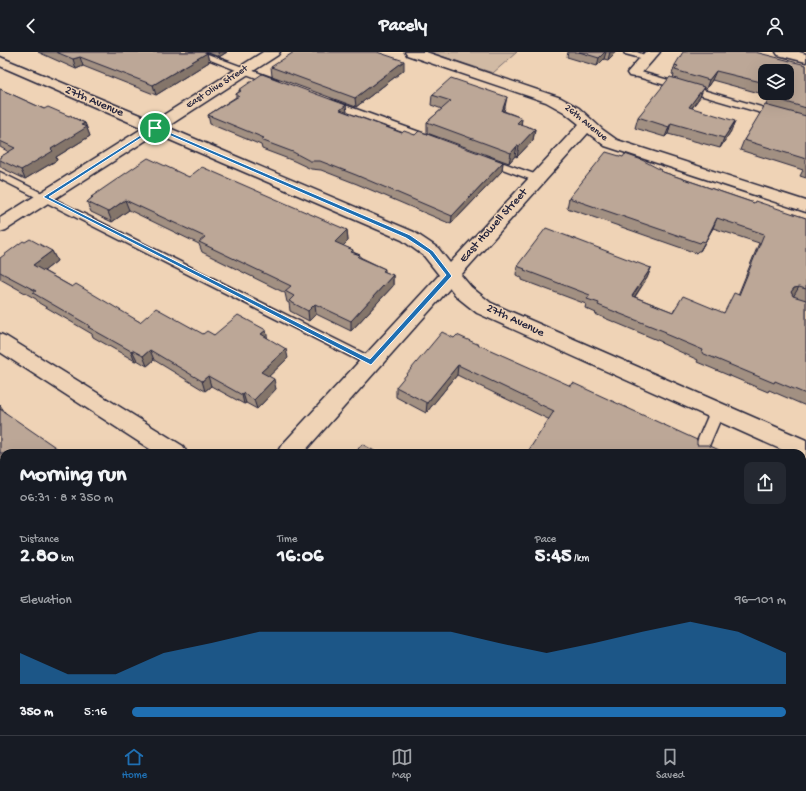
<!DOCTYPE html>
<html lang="en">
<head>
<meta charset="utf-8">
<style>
  :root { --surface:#171b24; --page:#242831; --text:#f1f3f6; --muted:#9ea1a6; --line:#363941; --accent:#1f6fb2 }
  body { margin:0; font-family:"Gochi Hand",sans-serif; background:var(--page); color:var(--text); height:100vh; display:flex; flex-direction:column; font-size:15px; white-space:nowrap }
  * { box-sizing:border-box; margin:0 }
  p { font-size:13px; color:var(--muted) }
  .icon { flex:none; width:22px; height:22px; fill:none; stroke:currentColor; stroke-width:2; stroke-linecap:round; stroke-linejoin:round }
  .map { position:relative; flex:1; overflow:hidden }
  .panel { position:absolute; left:0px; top:397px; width:806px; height:286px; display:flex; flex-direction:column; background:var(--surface); border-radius:12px 12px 0 0; box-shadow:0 4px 16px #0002 }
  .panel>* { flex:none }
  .buttons { position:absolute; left:758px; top:12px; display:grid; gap:8px }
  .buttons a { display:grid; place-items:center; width:36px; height:36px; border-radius:8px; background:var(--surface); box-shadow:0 4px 16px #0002; font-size:20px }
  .pin { position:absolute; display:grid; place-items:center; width:34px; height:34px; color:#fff; margin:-17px; border:2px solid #fff; border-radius:50%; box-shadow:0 1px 4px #0007 }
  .round { display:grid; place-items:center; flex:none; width:42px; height:42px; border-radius:8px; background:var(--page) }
  .head { display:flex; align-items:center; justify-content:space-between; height:68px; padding:0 20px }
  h1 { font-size:22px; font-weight:700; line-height:30px }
  .stats { display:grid; grid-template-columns:repeat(3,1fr); gap:6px; height:68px; padding:4px 20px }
  .stats div { display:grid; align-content:center }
  .stats b { font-size:20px; font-weight:700 }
  .stats small { font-size:11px; font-weight:400 }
  .stats p { font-size:11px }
  .chart { height:112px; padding:8px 20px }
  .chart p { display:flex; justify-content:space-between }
  .chart svg { width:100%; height:72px; margin-top:4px; fill:var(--accent); opacity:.7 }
  ul { padding:0 20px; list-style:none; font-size:13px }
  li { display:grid; grid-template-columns:64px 48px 1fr; align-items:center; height:30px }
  li i { height:10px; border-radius:5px; background:var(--accent) }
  header { display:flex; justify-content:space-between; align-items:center; height:52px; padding:0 20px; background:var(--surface); font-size:18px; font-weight:700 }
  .dock { display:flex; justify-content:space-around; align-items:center; height:56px; border-top:1px solid var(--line); background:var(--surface); font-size:11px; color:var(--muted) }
  .dock a { display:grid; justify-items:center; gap:2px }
  .dock .selected { color:var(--accent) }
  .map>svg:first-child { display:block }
  .green { fill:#d1baa4; stroke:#7a6e70 }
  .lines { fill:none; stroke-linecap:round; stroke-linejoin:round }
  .service-casing { stroke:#22223b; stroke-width:3 }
  .minor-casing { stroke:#22223b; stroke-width:3 }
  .tertiary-casing { stroke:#22223b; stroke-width:3 }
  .service { fill:#efd3b6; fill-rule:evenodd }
  .minor { fill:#efd3b6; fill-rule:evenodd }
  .tertiary { fill:#efd3b6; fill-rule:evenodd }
  .wall { fill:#a29082; stroke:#22223b; fill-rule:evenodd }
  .shaded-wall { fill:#84756a; stroke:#22223b }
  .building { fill:#bca797; stroke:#22223b }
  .route { fill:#1f6fb2; stroke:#fff; fill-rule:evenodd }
  .labels { text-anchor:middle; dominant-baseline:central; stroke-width:3; stroke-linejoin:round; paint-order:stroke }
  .far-street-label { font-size:10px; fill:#22223b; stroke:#efd3b6 }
  .street-label { font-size:12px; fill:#22223b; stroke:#efd3b6 }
</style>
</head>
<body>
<header><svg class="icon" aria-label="back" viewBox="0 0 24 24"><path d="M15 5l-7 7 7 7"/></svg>Pacely<svg class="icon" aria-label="person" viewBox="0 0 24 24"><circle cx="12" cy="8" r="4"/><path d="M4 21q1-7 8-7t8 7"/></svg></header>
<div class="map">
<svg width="806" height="683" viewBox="0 0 806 683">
  <rect width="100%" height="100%" fill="#efd3b6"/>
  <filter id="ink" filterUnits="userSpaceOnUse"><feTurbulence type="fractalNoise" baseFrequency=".025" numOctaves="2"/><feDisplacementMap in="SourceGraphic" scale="8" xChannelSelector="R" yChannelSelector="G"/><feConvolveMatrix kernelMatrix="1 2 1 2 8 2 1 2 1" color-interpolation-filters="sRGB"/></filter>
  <g filter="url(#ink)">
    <path class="green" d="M429,0H517L493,21Z"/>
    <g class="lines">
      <g class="service-casing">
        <path id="service" d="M190,0H202L278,28L279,30L278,32H272Z
          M624,0H637L652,6L648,8L625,2Z
          M634,18L806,68V74L631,23L630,21Z
          M331,48L436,86L438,88L433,91L430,90L328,53L327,51Z
          M487,105L540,124L541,126L540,128H532L484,110L482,108L484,106Z
          M0,120L375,307L377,310L375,313L371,315L367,313L0,127Z
          M717,354L722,355L724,359L706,401H692L712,355Z
          M0,552L4,554V571L0,569Z
          M131,679H152L154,683H133Z"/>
      </g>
      <g class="minor-casing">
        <path id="minor" d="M263,0H280L278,3L167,75L414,180L438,196L450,211L579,72L564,60L546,50L407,3L405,0H426L561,46L579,56L603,78L617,88L806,149V160L605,94L588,81L461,223L471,235L491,251L806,388V408L802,406V401H789L477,261L457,245L450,236L303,401H277L281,394L439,223L424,204L402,188L156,82L6,178L0,180V166L143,76L0,14V5L154,69Z
          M645,0H660L639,24L634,25L629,24L627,21Z
          M776,0H799L806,2V10L778,3Z
          M21,679H53L51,683H19Z"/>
      </g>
      <g class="tertiary-casing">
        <path id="tertiary" d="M0,282L7,285L183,394L187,401H156L0,300Z
          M587,679H621L623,683H589Z"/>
      </g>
      <use href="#service" class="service"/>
      <use href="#minor" class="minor"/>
      <use href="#tertiary" class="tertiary"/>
    </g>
    <path class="wall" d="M38,0H205L207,1L209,10L156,43L83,14L76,17Z
      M206,0H227L219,5Z
      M568,0H616L608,8L604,7L597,14L567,5Z
      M675,13H806V126L800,124L803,118L740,98L744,88L766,53L770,44L712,28L706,37H703L700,45L692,56L731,79L720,96L668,82L665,85L635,76L638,65L673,26L674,23L672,22ZM765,19L787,41H765Z
      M271,15L404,18L356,55L272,24Z
      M0,37L44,57L72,65L85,71L90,84L56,105L57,108L25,127L2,116L0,113V105L9,100L0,95Z
      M239,38L346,53L347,61L402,81L415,83L503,110L502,119L451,172L357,132L321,118L311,117L294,109L262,97L261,93L210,72L208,63L236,45V42L239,40Z
      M432,43L505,55L504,59L522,66L521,73L535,77L533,88L517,105L515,104L509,111L427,81V70L442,57L431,53Z
      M661,118L660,119L754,151L806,166V354L769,338L768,340L697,310L698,308L661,291L662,290L595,262L596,261L585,256L586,252L522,228V226L516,223L517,214L651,216L647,226L635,245L673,260L724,261L738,243L759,191L713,176L700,199H698L696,201L567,156L569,146Z
      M189,125L347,178L348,189L343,194L353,198V200L360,203V205L385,217V220L393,223V234L351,279L316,262L309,269L290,259L289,251L287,250L285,241L202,200L199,192L129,158L112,170L91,160L87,150L92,146L91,145Z
      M52,199L57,209L44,219L72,235L140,270L203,282L267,286L288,306L269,324L276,337L257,357L246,351L244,352L211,334L205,339L154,308L147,314L137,308L135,309L93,285L92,282L39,251L36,247L0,227V206Z
      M454,286L697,393L726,401L548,367L457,323L426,361L396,345V335Z
      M0,353L4,401V407L0,404Z
      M802,443L806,445V535L802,533Z
      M306,679H455L461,683H312Z
      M752,679H802L806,683H757L758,682Z"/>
    <path class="shaded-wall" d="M218,0H227L219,5Z
      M605,0H606L604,7L597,14L599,6Z
      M610,0H616L608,8Z
      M207,1L209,10L156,43L153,33Z
      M80,5L83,14L76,17L73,7Z
      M404,9V18L356,55L355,46Z
      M716,19L712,28L706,37L709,28Z
      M704,35L700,45L685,65L689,55Z
      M507,45L505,55L501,69L502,59Z
      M346,53L347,61L340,58Z
      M522,66L521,76L517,71Z
      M735,69L731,79L720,96L724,86Z
      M85,71L90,84L56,105L57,108L25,127L21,118L51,97L81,73Z
      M671,71L668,82L665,85L669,75Z
      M535,77L533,88L517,105L519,94Z
      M517,94L515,104L509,111L511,101Z
      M503,110L502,119L451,172L452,164Z
      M125,148L129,158L112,170L108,160Z
      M717,166L713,176L700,199L705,190Z
      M347,178L348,189L336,201L335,190Z
      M52,199L57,209L39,223L33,213Z
      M651,216L647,226L629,253L632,244Z
      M393,223V234L351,279V269Z
      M799,235L793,245L791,240L794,236Z
      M315,252L316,262L309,269L308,259Z
      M266,278L268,288L261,282Z
      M286,297L288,306L263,330L261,320Z
      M132,298L137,308L135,309L131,299Z
      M150,298L154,308L147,314L143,304Z
      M458,313L457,323L426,361L427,351Z
      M208,324L211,334L205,339L202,329Z
      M274,327L276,337L257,357L254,348Z
      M243,341L246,351L244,352L242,343Z
      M0,353L7,363L0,359Z
      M238,679H246L243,683H235Z"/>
    <path class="building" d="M56,0H205L207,1L153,33L80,5L73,7Z
      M294,0H377L404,9L355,46L271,15Z
      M579,0H605L599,6Z
      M683,0H755L806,13V56L770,45L772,41H787V19H765V31L716,19L709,28L675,18L678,14L675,13Z
      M262,22L346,53L340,58L402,81L404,79L415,83L419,79L503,110L452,164L356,123L320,109H310L293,100L261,88L264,86L208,63L239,44L236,42L241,39L239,38Z
      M670,25L704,35L689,55L735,69L724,86L671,71L669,75L638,65Z
      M451,26L507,45L502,59L522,66L517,71L535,77L519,94H517L511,101L427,70L451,49L432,43Z
      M0,37L44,57L48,55L69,64L71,63L72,65L85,71L81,73L87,75L51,97L53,99L21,118L0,108V105L15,96L0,89Z
      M765,53L806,64V107L744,88Z
      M606,100L623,105L625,102L642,108L661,118L660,119L754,151L755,149L806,166V237L799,235L794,236L791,240L793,244L806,248V342L775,329L774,331L702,301L703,298L665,282L666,280L598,253L599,251L587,247L590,243L524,218L525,217L517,214L546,176L651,216L632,244L673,260L683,244L724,261L734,241L739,243L764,182L717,166L705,190L702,189L700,191L569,146Z
      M148,106L189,125L202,115L347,178L335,190L353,198L351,200L360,203L358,205L385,217L383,219L393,223L351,269L315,252L308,259L289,249L294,244L285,239L291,234L199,190L205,185L125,148L108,160L87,150L93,145H91Z
      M30,187L52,199L33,213L72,235L76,232L140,270L156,256L203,282L207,279L214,283L238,263L266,278L261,282L286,297L261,320L274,327L254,348L243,341L242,343L208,324L202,329L150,298L143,304L132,298L131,299L88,275L90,274L33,241L36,239L0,220V206L23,189L25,190Z
      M442,280L454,286L457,283L571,334L573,331L697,388V393H708L726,401H527L554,359L458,313L427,351L396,335Z
      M0,357L64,401H4V403L0,400Z
      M362,392L378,401H355Z
      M802,443L806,445V523L802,522Z
      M802,610L806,612V683H770L765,680L766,679H802Z
      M165,679H238L235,683H170Z
      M311,679H455L461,683H317Z"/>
  </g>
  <path class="route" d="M155,74L410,183L433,199L452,224L371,313L43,145ZM155,77L406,186L429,201L446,223L370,307L49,145Z"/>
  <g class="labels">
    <g class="far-street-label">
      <text transform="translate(217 35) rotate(-33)">East Olive Street</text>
      <text transform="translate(586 71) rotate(39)">26th Avenue</text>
    </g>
    <g class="street-label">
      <text transform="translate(94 50) rotate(23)">27th Avenue</text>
      <text transform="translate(494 174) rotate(-48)">East Howell Street</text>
      <text transform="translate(515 269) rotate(25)">27th Avenue</text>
    </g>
  </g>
</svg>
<div class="buttons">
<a><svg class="icon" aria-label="layers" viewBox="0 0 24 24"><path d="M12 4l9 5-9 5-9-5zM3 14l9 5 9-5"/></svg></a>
</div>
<div class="pin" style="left:155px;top:76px;background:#1e9e55"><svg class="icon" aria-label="arrive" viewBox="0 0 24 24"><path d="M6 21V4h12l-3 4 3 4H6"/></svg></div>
<section class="panel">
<div class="head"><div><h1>Morning run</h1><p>06:31 · 8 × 350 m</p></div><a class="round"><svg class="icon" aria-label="share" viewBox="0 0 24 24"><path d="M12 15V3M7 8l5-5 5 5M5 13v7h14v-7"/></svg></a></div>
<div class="stats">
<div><p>Distance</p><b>2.80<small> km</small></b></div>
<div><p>Time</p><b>16:06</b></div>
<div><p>Pace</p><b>5:45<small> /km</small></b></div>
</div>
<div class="chart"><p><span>Elevation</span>96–101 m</p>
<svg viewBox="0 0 160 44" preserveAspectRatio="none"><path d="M0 44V25L10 38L20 38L30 25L40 19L50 12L60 12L70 12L80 12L90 12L100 19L110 25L120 19L130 12L140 6L150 12L160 25V44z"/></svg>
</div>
<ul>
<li><b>350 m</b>5:16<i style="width:100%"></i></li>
</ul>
</section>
</div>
<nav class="dock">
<a class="selected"><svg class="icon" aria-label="home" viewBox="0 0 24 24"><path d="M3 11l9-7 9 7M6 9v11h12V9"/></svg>Home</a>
<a><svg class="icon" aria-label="map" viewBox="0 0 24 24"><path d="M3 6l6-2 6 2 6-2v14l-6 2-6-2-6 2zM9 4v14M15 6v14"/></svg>Map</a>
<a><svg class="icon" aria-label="saved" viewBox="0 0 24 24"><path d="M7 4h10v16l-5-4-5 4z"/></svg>Saved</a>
</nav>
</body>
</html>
